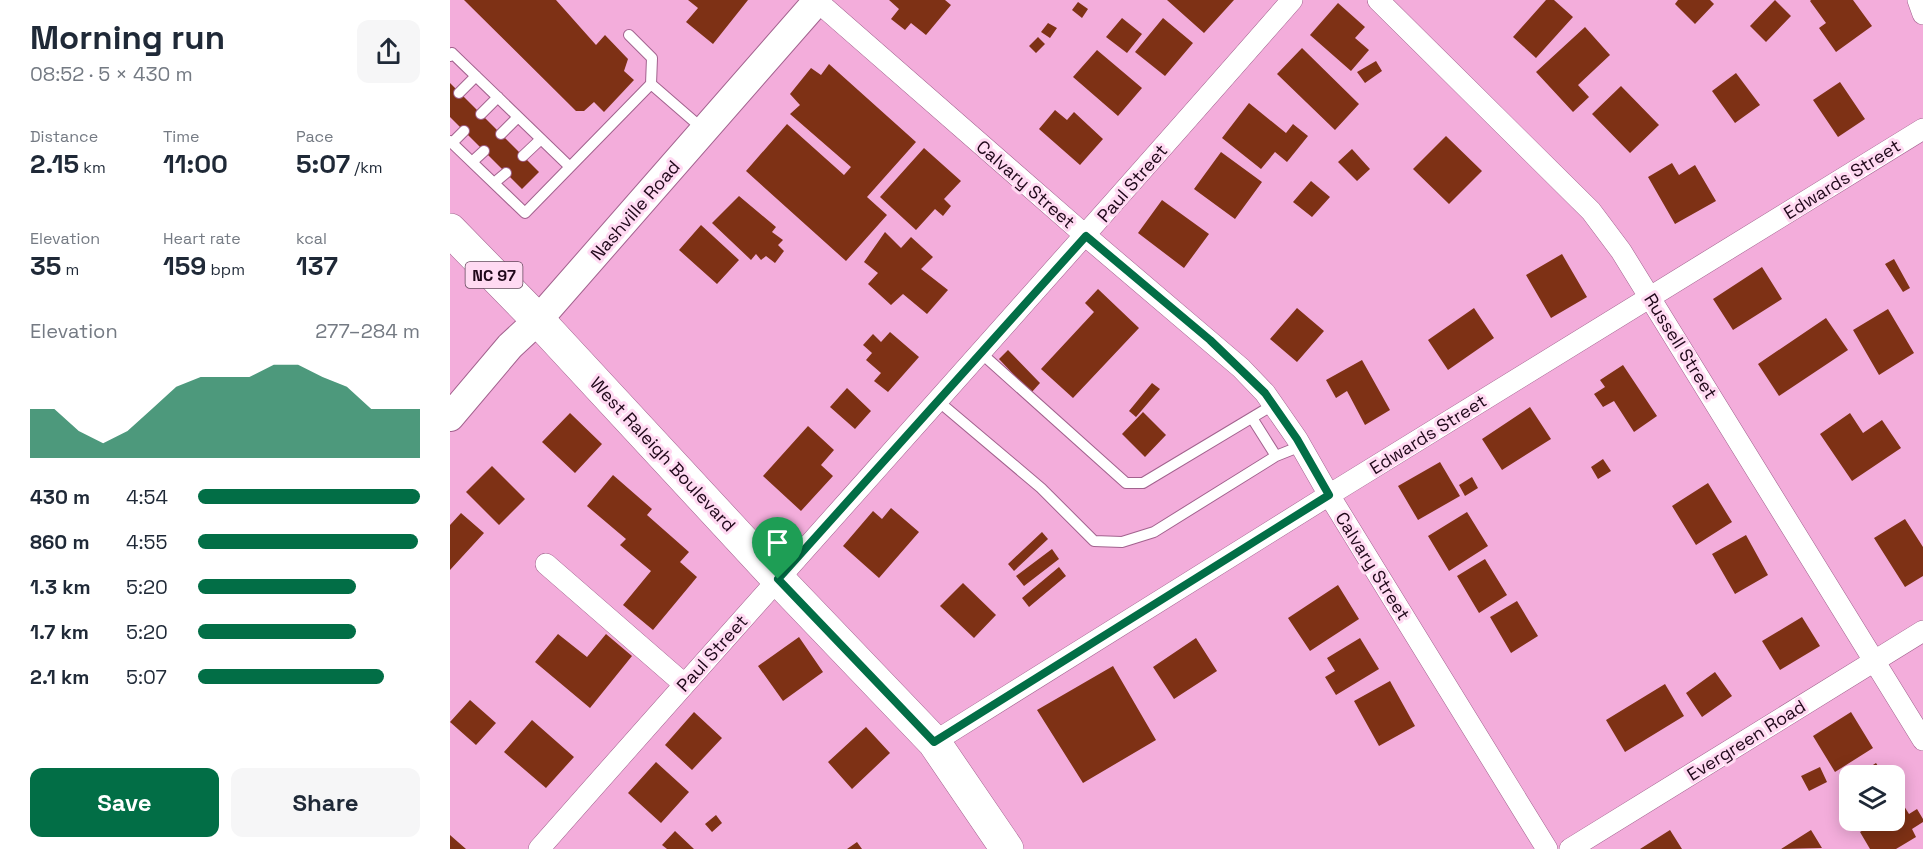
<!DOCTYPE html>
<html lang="en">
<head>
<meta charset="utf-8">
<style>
  :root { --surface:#fff; --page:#f6f6f7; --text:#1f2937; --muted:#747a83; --accent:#026e46 }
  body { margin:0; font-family:"Space Grotesk",sans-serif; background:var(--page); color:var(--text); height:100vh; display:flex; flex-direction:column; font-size:22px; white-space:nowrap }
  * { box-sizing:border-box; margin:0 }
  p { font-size:20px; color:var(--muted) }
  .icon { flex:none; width:33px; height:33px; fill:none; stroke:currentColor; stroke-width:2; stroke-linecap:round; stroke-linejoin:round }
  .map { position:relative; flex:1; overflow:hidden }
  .drawer { display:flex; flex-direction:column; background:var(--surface); width:450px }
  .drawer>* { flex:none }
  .buttons { position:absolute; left:1389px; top:765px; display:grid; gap:12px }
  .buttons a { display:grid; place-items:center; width:66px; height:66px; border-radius:12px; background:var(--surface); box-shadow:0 3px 15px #0003; font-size:30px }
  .pin { position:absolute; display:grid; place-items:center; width:51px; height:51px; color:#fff; margin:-62px -26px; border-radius:50% 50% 50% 0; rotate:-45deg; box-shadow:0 0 6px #0007 }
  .pin .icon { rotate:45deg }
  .round { display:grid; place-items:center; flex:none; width:63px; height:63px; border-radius:12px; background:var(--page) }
  .head { display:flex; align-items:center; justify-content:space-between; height:102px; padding:0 30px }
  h1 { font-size:33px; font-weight:800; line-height:45px }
  .metrics { display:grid; grid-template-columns:repeat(3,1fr); gap:9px; height:102px; padding:6px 30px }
  .metrics div { display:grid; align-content:center }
  .metrics b { font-size:26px; font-weight:800 }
  .metrics small { font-size:16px; font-weight:400 }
  .metrics p { font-size:16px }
  .chart { height:168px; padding:12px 30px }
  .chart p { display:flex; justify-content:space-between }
  .chart svg { width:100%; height:108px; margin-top:6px; fill:var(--accent); opacity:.7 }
  .button { display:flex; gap:12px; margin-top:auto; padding:12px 30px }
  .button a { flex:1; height:69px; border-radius:12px; background:var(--accent); color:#fff; font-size:24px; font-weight:800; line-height:69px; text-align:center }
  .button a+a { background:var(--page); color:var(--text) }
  ul { padding:0 30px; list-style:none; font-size:20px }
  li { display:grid; grid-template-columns:96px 72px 1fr; align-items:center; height:45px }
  li i { height:15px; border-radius:8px; background:var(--accent) }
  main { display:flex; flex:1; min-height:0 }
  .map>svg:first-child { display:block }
  .building { fill:#7e3115 }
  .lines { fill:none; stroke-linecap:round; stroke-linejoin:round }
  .lane-casing { stroke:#a2628e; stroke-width:12 }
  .street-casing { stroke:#a2628e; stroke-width:22 }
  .secondary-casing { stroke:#a2628e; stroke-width:30 }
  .primary-casing { stroke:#a2628e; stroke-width:34 }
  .lane { stroke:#fff; stroke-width:10 }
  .street { stroke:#fff; stroke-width:21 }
  .secondary { stroke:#fff; stroke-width:28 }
  .primary { stroke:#fff; stroke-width:33 }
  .route-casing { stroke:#fff; stroke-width:12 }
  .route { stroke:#026e46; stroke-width:8 }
  .labels { text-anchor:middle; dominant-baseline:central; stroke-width:6; stroke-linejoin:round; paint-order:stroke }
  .shield { fill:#ffdaf2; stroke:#63475b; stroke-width:1.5 }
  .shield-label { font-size:16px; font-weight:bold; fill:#20081a }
  .street-label { font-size:18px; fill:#20081a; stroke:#ffdaf2 }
</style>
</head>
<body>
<main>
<section class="drawer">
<div class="head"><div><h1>Morning run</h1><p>08:52 · 5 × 430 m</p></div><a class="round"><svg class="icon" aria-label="share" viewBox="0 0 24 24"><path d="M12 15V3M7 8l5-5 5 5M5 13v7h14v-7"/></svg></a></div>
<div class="metrics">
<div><p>Distance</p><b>2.15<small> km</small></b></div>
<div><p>Time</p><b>11:00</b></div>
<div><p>Pace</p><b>5:07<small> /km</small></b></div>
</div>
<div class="metrics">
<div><p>Elevation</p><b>35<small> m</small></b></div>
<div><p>Heart rate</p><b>159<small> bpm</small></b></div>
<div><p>kcal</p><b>137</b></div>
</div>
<div class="chart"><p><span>Elevation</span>277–284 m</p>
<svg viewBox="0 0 160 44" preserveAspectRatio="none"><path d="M0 44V24L10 24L20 33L30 38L40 33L50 24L60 15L70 11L80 11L90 11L100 6L110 6L120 11L130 15L140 24L150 24L160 24V44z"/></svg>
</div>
<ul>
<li><b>430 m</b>4:54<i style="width:100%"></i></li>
<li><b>860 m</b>4:55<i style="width:99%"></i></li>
<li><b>1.3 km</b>5:20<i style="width:71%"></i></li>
<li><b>1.7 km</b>5:20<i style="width:71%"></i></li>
<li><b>2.1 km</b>5:07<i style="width:84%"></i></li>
</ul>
<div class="button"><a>Save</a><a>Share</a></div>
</section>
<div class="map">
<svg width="1473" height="849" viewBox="0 0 1473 849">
  <rect width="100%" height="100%" fill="#f3addb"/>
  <path class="building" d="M14,0H106L146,45L155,35L178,59L174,71L184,80L154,112L144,102L134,111H126Z
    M238,0H298L263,44L236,22L248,8Z
    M439,0H495L501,5L476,35L461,23L455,30L441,19L449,9Z
    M717,0H784L754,33Z
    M1096,0H1104L1123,17L1086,58L1063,37Z
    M1228,0H1260L1264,4L1245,24L1225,4Z
    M1325,0L1341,16L1316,42L1300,26Z
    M1361,0H1403L1422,26L1386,52L1369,28L1376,23L1360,1Z
    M628,2L638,9L632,18L622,10Z
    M888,3L915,27L905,38L919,50L901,71L860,35Z
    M672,18L692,34L677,53L656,37Z
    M713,18L743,43L715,76L685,52Z
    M598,23L607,28L600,38L591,32Z
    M1135,27L1160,55L1128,85L1139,97L1123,112L1086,72Z
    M588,37L595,44L586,53L579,46Z
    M852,48L909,104L885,130L827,74Z
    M647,50L692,88L668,116L623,77Z
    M926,61L932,71L915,83L907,72Z
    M379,64L466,142L417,197L437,215L396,261L296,171L337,124L394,175L401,167L340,114L350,105L340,94L361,68L371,75Z
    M1286,73L1310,105L1285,123L1262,91Z
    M1390,82L1415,119L1388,137L1363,100Z
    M0,83L89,172L72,189L0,117Z
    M1171,86L1209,125L1180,153L1142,114Z
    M799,103L836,133L843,124L858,136L837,162L825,152L811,169L772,138Z
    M605,110L617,120L624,112L653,139L630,165L589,129Z
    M996,136L1032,171L999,204L963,169Z
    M474,148L511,181L494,199L501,206L493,216L485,209L466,230L430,197Z
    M902,149L920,169L907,181L888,162Z
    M771,152L812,182L785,219L744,189Z
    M1222,163L1229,175L1245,165L1266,201L1225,224L1198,177Z
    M861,181L880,197L862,217L843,202Z
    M289,196L326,227L322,232L333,240L328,245L334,251L325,263L316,256L311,260L306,254L301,260L262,223Z
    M712,200L759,234L734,268L688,233Z
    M251,225L289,260L267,284L229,250Z
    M435,232L451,248L461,237L483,257L471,269L498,290L477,314L453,294L441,305L418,284L428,273L414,262Z
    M1112,254L1137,297L1101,318L1076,275Z
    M1444,259L1460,288L1453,292L1435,264Z
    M1312,267L1332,299L1283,330L1263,299Z
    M648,289L689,328L623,398L591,369L644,312L635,303Z
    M847,308L874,331L847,362L820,339Z
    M1024,308L1044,338L998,370L978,340Z
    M1438,309L1464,353L1429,375L1403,330Z
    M1376,318L1398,350L1329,396L1308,364Z
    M440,332L469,357L438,392L424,381L431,373L416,360L422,353L413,345L423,334L431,342Z
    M558,350L590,383L581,393L549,359Z
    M912,360L940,410L915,425L897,391L886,398L876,380Z
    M1173,365L1207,416L1184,432L1164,401L1153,407L1144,394L1155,387L1150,380Z
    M702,383L710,389L686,417L679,411Z
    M397,388L421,411L405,429L380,407Z
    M1080,407L1101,439L1052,470L1032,439Z
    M693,412L716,435L695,457L672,434Z
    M120,413L152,444L125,473L92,442Z
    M1400,413L1413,433L1432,420L1451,448L1402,481L1370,434Z
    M358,426L384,450L371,465L383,476L351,511L313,476Z
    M1153,459L1161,471L1148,479L1141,467Z
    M990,462L1010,496L968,520L948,486Z
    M42,466L75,499L49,525L16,492Z
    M163,475L202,509L197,515L239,552L230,562L247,577L203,630L173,605L201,571L170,545L176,539L137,506Z
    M1022,477L1028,488L1015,496L1009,485Z
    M1258,483L1282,522L1246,545L1222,506Z
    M441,508L469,532L429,578L393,546L423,511L432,519Z
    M1017,512L1038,546L999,571L978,536Z
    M11,513L34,533L0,570V525Z
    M1455,519L1473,547V576L1455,587L1424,538Z
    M592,532L598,539L564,571L558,564Z
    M1296,535L1318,575L1285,594L1262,554Z
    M602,549L609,559L574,586L566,576Z
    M1035,559L1057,595L1029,613L1007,576Z
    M609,567L616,576L579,607L572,598Z
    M513,583L546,615L524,638L490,606Z
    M888,585L909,619L860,651L838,618Z
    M1067,601L1088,636L1061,653L1040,617Z
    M1352,617L1370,646L1330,670L1312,641Z
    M108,634L137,657L156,634L182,656L140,708L85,662Z
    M349,637L373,672L333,701L308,666Z
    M746,638L767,671L724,699L703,667Z
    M910,638L929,669L886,695L875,677L885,671L877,658Z
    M663,666L706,740L633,783L587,710Z
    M1265,672L1282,696L1252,717L1236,693Z
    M940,681L965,726L929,746L904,701Z
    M1215,684L1234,716L1175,752L1156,720Z
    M20,700L46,723L26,745L0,722Z
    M244,712L272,738L242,770L215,745Z
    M1401,712L1423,748L1385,772L1363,736Z
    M82,720L124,757L96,788L54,752Z
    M416,727L440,753L402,789L378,762Z
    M206,762L239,792L211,823L178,793Z
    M1426,763L1432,772L1439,767L1445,776H1406Z
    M1370,767L1377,782L1359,791L1351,776Z
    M1400,796V821L1389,803Z
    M1454,806L1459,814L1467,809L1473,819V822L1462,829L1466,837L1446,849H1420L1410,832L1429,820H1444V811Z
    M266,815L272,823L262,832L255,824Z
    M1220,830L1232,849H1190Z
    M1361,830L1372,848L1331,849Z
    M225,831L244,849H217L212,845Z
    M0,835L16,849H0Z
    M407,842L412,849H397Z"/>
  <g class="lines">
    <g class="lane-casing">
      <path id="lane" d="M179,35L202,58L201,84
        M0,56L2,53L120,167
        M9,93L26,76
        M31,114L48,97
        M51,134L68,117
        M0,141L75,213L201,84L254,130
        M2,143L14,131
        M73,156L91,139
        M22,162L34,151
        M44,183L56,173
        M531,353L676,483H693L823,405
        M488,401L591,488L644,541L672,542L704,532L826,456L851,446
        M802,418L826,456"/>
    </g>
    <g class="street-casing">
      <path id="street" d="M928,0L1141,211L1171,251L1473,740
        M1468,0L1473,14
        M367,1L636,236L791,368L815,393L847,439L879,495L1097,849
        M96,564L234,684
        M484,742L879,495L1473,129
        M89,849C339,565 593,285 842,0
        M1120,849L1473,631"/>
    </g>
    <g class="secondary-casing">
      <path id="secondary" d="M0,417L60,346L88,320L368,0"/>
    </g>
    <g class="primary-casing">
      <path id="primary" d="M0,230L88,320L328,579L484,742L557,849"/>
    </g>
    <use href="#lane" class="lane"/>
    <use href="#street" class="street"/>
    <use href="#secondary" class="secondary"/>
    <use href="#primary" class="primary"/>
  </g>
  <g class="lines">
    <g class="route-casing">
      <path id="route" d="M636,236L760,340L815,393L847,439L879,495L484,742L328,579Z"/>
    </g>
    <use href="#route" class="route"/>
  </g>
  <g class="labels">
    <rect class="shield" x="15.5" y="262" width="57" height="26" rx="4.5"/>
    <g class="shield-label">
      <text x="44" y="275">NC 97</text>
    </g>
    <g class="street-label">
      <text transform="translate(1392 179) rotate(-32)">Edwards Street</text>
      <text transform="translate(682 183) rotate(-49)">Paul Street</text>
      <text transform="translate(576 184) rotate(41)">Calvary Street</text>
      <text transform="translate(185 210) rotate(-49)">Nashville Road</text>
      <text transform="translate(1231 346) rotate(58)">Russell Street</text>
      <text transform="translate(978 434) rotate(-32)">Edwards Street</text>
      <text transform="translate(213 454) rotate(47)">West Raleigh Boulevard</text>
      <text transform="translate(923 566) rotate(58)">Calvary Street</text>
      <text transform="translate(262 653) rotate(-48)">Paul Street</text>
      <text transform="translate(1296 740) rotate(-32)">Evergreen Road</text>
    </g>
  </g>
</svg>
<div class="buttons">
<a><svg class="icon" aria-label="layers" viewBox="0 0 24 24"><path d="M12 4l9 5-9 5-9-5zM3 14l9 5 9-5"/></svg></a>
</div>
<div class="pin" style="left:328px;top:579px;background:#1e9e55"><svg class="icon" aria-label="arrive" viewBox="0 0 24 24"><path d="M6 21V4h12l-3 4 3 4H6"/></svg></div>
</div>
</main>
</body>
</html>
